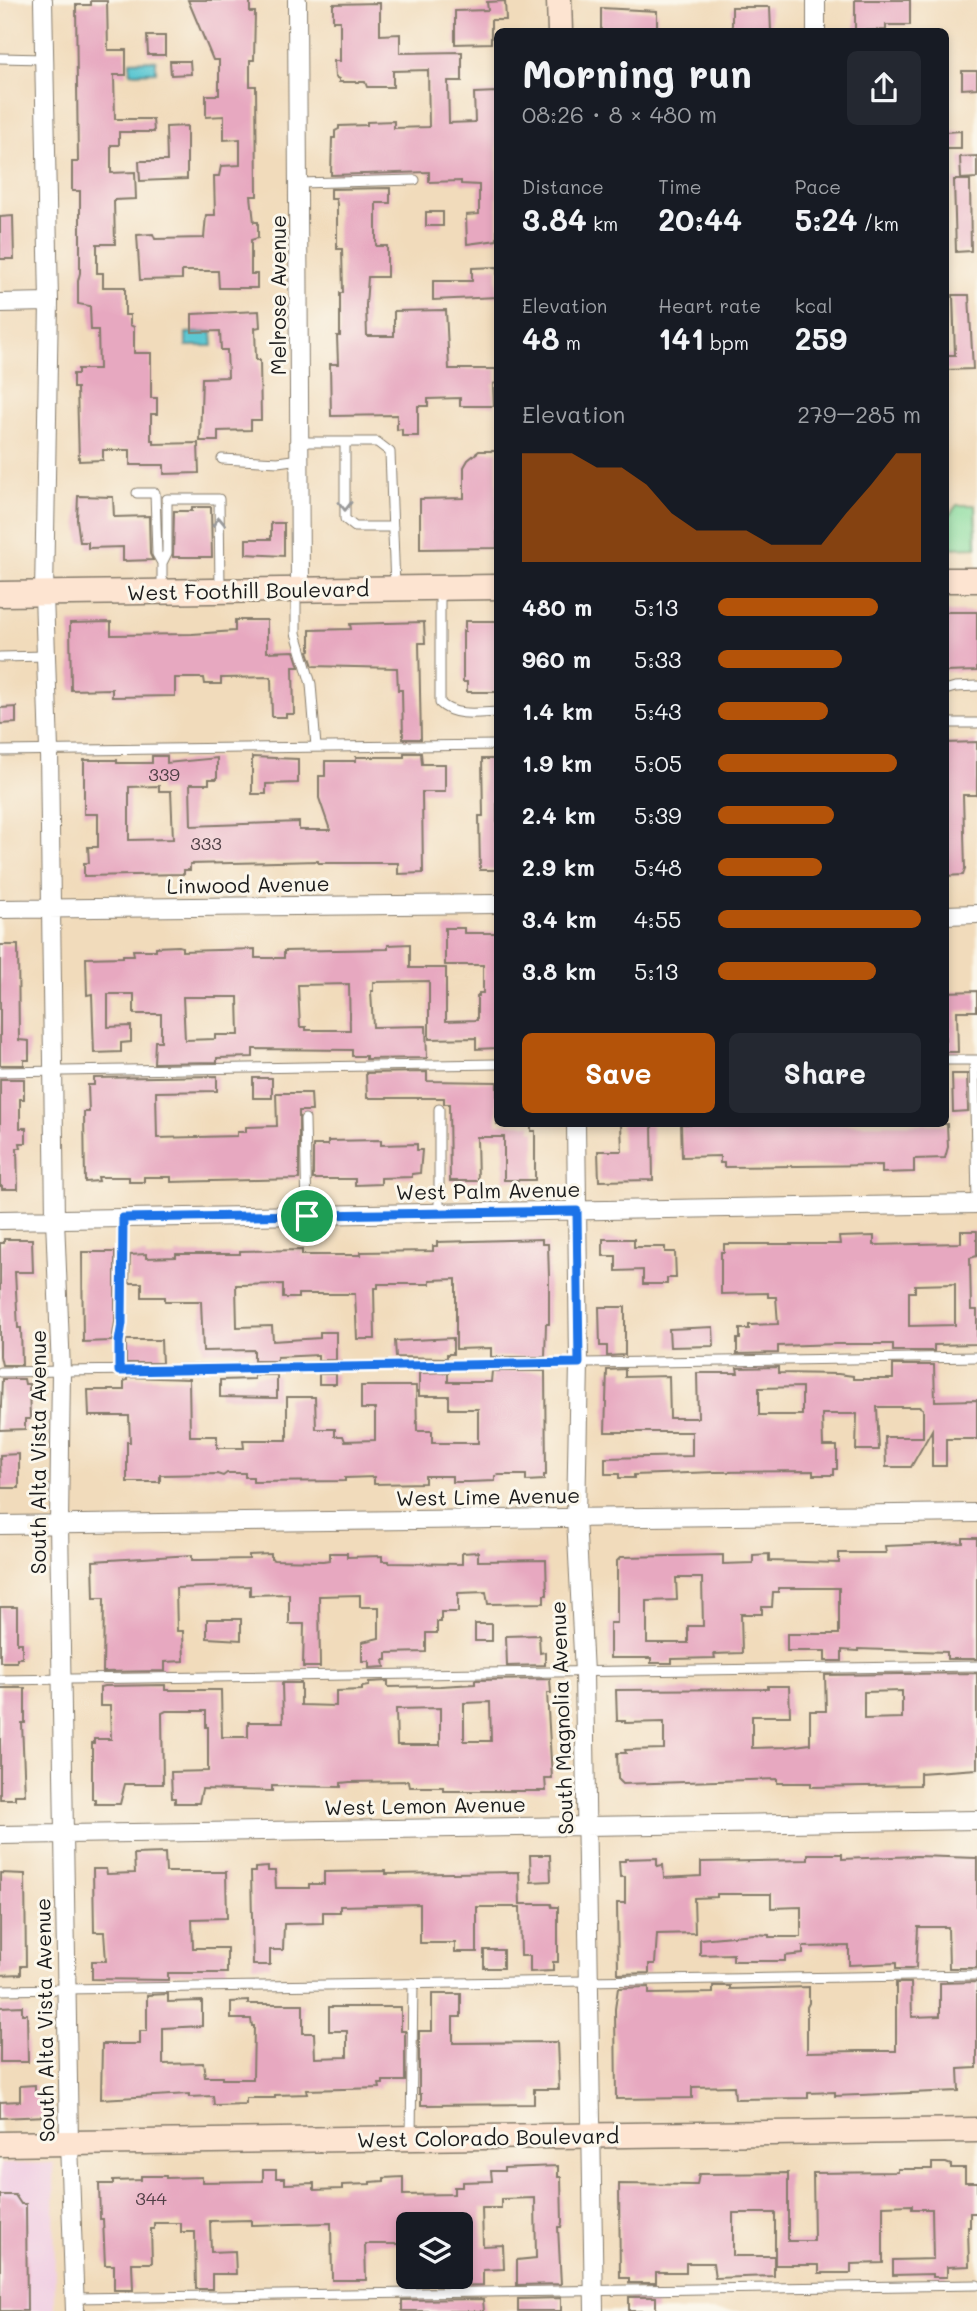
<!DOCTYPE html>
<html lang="en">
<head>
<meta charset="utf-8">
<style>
  :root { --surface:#171b24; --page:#242831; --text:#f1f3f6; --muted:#9ea1a6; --accent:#b45309 }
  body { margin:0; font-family:Mali,sans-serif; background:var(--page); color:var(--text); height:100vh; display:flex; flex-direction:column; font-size:26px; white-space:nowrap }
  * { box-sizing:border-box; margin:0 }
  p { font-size:23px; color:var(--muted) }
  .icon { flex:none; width:38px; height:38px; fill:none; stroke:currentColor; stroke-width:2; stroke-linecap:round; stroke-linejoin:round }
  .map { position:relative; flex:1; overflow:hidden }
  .drawer { position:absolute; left:494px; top:28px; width:455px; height:1099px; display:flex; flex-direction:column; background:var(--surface); border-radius:10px; box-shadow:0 4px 10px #0003 }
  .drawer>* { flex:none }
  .controls { position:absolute; left:396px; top:2212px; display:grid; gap:14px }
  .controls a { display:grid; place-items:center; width:77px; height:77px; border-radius:10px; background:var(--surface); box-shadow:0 4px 10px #0003; font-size:35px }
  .pin { position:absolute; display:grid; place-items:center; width:60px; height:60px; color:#fff; margin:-30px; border:4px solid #fff; border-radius:50%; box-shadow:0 2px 7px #0007 }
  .round { display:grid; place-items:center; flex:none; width:74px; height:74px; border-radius:10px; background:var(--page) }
  .summary { display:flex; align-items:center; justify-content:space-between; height:119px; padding:0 28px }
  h1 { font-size:38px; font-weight:800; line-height:52px }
  .stats { display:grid; grid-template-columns:repeat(3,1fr); gap:10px; height:119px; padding:7px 28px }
  .stats div { display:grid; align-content:center }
  .stats b { font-size:30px; font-weight:800 }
  .stats small { font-size:19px; font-weight:400 }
  .stats p { font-size:19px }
  .chart { height:196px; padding:14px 28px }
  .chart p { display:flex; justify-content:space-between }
  .chart svg { width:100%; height:126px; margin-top:7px; fill:var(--accent); opacity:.7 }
  .button { display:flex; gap:14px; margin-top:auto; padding:14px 28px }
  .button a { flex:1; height:80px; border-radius:10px; background:var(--accent); color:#fff; font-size:28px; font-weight:800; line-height:80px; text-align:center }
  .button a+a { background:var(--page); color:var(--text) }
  ul { padding:0 28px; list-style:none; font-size:23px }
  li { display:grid; grid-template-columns:112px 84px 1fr; align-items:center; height:52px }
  li i { height:18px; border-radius:9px; background:var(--accent) }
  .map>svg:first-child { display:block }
  .built { fill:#f1d0e3 }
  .green { fill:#87db9c; stroke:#527c5c; stroke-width:2 }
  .water { fill:#59c6d1; stroke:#3a7176; stroke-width:2 }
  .building { fill:#e7a8c0; fill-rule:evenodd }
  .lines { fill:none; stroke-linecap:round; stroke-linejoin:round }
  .lane-casing { stroke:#867c6c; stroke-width:11 }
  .street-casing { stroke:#867c6c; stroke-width:20 }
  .secondary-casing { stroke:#867c6c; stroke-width:27 }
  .lane { stroke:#fff; stroke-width:9 }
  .street { stroke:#fff; stroke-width:18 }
  .secondary { stroke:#fde4d1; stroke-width:24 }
  .oneway { stroke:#999 }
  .route-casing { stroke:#fff; stroke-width:14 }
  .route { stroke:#1a73e8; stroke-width:9 }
  .labels { text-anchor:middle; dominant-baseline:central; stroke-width:6; stroke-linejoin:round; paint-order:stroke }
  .number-label { font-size:18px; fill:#4f3f45 }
  .street-label { font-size:21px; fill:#1c1c1c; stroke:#fbf7ec }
</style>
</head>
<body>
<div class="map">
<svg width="977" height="2311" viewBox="0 0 977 2311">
  <rect width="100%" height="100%" fill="#fbf7ec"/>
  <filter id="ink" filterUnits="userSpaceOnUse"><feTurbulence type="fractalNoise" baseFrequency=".0143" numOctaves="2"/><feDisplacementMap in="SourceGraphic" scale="14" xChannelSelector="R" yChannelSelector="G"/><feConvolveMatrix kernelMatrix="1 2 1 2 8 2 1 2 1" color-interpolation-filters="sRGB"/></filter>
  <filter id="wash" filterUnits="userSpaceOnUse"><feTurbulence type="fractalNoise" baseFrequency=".00686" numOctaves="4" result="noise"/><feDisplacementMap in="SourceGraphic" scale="28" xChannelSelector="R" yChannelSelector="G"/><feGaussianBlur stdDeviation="1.57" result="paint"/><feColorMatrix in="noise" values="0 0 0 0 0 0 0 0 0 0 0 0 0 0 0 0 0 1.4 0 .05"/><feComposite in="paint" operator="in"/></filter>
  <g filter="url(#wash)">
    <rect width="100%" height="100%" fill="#f1dbbb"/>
    <path class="built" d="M54,2163L55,2311H0V2164Z"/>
    <path class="green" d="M957,505H975L976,547L945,548V515L950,514Z"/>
    <path class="water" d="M156,60V72L130,73V61Z
      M212,332L213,346H186V333Z"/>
    <g id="blocks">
      <path class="building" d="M188,0H250V12H255L254,60H250V86H256L257,196H251L254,222H258V238L251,240V274H257V288H219L218,271H182V279L140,280L137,235L153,234L155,239L204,238L206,215H215L214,176H219L221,166L240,165V139L224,140V116L206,117V95H219V60H213Z
        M855,0H910V25H886V30L855,31Z
        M91,1H107L108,50H126V75H114L115,119H153L154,132H119V145H111V173L135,172L136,199L114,200L115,244H97V273H103V287H125V315H130V325L134,327V353H151V398H157V414H151V440H154V444L198,443L199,473L164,474V465H130V450H103V460L79,461L77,388H73V374H78V369H99L98,330H91L90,306L78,304V281L80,273V191H72V162H78L76,5H91Z
        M505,1L506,20H491V43L455,44V11L488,10L487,2Z
        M380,3V35L400,34V53L462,52V81H448L449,123L475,122L474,93L497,92V240L467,244L466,215L479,214V185L461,184V181L429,182V172L331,175L332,138H335V131L339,129V126L367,125V122L394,121V128L429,127L428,70L393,71V87H367L365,82H339V79L335,77L334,61H340V21H333V4Z
        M732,7H770L771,32H732Z
        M601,8L657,11V32H601Z
        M147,36H165V55H148Z
        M170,61H190L191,74L171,75Z
        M962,71H977V88L962,89Z
        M187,126V179L140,181L139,161H167L166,127Z
        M961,131V149H945V132Z
        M977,156V178L961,179L960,157Z
        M954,180H970L971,251L956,252Z
        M390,188V203H376V246H387V277H368L366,305L367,336H394V311L446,310L449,369H496V383L493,384L494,406H460V398L428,399V406H418V436H402V429L397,430V415L331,416L330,364H338L337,336H340V293H343L342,249H337V204L336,199H331V189Z
        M426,212H443V226H426Z
        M13,216L14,259H0V217Z
        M497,267V297L433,300V281H472V268Z
        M953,295H969L973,369L945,370V355H955Z
        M259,311L260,327L255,328L256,360H260L261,420H251V430L218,431V441H200L202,378L228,377L227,350H221L220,331L192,332V314Z
        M479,451H497V548L420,549V499L464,498V467L468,460Z
        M78,496L113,497L114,517L149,516L150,554L153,560L123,561V547L88,548V542H80L77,520Z
        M192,507H211L212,557H173L174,511H192Z
        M271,523H284V556L246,554V539H271Z
        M945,612H977V671L945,672Z
        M235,620H267V652L294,651L299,667H293L294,714H286V717H272L271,677L221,678V684H205L204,678H175V696L112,697V689L71,690L70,623L111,622V635L192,634L235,631Z
        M465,621H497V692H467V682H463V631H465Z
        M424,622L425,643H419L421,739H403L402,690H398L397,668L313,666L308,651L310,650V630L351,629L350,624Z
        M16,707V723L0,724V708Z
        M977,742V795H963L965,869L963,875L945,876V743Z
        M404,753H421L422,764H445V792H422L423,873L398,874V863H318V861L190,864V870H184V874L84,876V863H89L88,847H98V814H84V760H117V763H152V756H167V763L217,758V779H209V784H190L191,826L299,822V830H330L319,798V776H325V761H356V757H404ZM159,786V791H171L173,839L129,840V787Z
        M252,757L298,759V783L266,784V794H252Z
        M482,759H497V870H480L479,816H483Z
        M445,928H464V933H497V1048L476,1049V1038L429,1039V981L373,982V991H371L373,1027L426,1026L427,1058L366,1059V1056H352V1050L253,1049V1057L217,1058V1062L154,1063L155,1041H161V1014H134V994H108V1027L131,1026V1042L121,1043V1052L94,1053L92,994L87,995L86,958L123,957V955H134L133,950H156V947L179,946L182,947V951L255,949V958H284V951L388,949V945L410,944V968H446V1021L477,1020V996H479V993H483V965H445ZM349,984L350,1030H306V1027H300L298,985ZM183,997H238L239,1035H215V1039L185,1040Z
        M0,945H18L19,1040L29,1041V1060H24V1065H0Z
        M977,991V1011H957L958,1052H945V992Z
        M427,1072V1081L497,1082V1124H531V1131H535V1180H504V1137H477L478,1181H450L449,1104H444V1098H367L366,1073Z
        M952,1074H967L968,1111L953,1112Z
        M217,1076V1091L156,1092L157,1138L237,1136V1132H246V1127L277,1126L276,1093H311L312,1111H299V1179L171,1182V1177H144V1182H129V1177H98L99,1181L85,1182L84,1112H89L88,1085H94V1078Z
        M253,1078H272V1098H253Z
        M0,1079H24V1099H20V1128H26V1143H20L21,1148H17L18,1189H2V1186H0Z
        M621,1124H652L653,1180L599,1181L598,1151H622Z
        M681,1124H947L948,1147L945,1158L914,1159V1172L882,1173V1165L724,1167V1163H720V1156L682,1157Z
        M381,1140V1145L417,1144V1150H422L420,1173L412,1174V1177L381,1178V1184L355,1185V1179H313V1145H328V1141Z
        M961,1231H977V1256L970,1258L971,1310H977V1344L934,1345V1351H893V1344H836L778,1346V1353L737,1354V1339H740V1329H749V1325L778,1324L776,1297H768V1293L721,1294V1252H724V1244H840L839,1237L874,1236V1245L961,1243ZM955,1284V1325L909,1326V1292H915V1285Z
        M4,1239H32L33,1272H15L18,1328H21L22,1365H2L0,1356V1243H4Z
        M542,1239V1244H548L549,1277V1324H546L545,1357H491V1348L456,1349V1279L430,1280V1284H378V1288H374L375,1339H357L355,1294H298V1298H283V1284L236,1285L237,1327L272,1326L273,1341L320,1338V1332H336V1360H318V1355L277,1357V1361H254V1350L203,1351L201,1301H165V1297H142V1283H129L130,1255L146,1254V1258L176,1257V1254H240V1251L302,1250V1255H361V1252L433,1251V1246H437V1242Z
        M603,1239H634V1247H665V1252H675L676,1278H667V1284H643V1270L616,1271V1256H603Z
        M82,1252H115V1322L112,1341L83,1342Z
        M599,1307H625V1355L607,1356V1346H600Z
        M713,1327L714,1346L670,1347L669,1329Z
        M453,1338V1354H447V1358L396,1357L395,1341Z
        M126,1340H161L162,1363H126Z
        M893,1365H934L935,1401L977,1400V1439H946V1466H932V1430L911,1467H886L885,1437H923V1409L920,1407H877L879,1450H856L857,1414H822L823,1446H837V1469H834V1475H813V1471L715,1472L634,1475V1478H619V1474H605V1458L692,1456V1432H605L607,1370L625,1369V1377L669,1376L670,1418H698L697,1373H738L737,1368L778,1367V1373L838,1374L853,1376V1379H893ZM802,1387V1415H759V1388Z
        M492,1371H545L546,1475H544V1480L526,1481V1475H499L495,1476V1481L468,1482H452V1476H425V1483L374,1484V1477L345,1478V1481L253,1482V1477H245V1473H227L223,1476L217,1474L160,1475V1482H127V1442H130L129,1416H89L88,1390H124V1381L127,1380V1377L189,1379L190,1436H217V1448H244L243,1440H287V1397H315L316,1429H335V1436H343L345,1441L375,1440V1409H361V1386H416L417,1431H432V1443H478V1409H449V1396H419V1373L448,1372V1382H491Z
        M319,1374H336V1384H319Z
        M254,1375H277V1398L220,1397V1380L254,1379Z
        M2,1379H24L25,1384H29L30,1419H25V1429L0,1430Z
        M19,1454V1488H1L0,1455Z
        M963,1538H977V1659H947V1652L858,1649V1651L842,1650V1661H825V1651H787V1634H839V1588H778V1592H773L772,1607H762V1614H741L742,1653L714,1654L715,1658L672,1659V1663H651V1658H610V1623H617V1561L621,1557L723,1555V1564L753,1563V1555L769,1554V1561L839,1563V1553H886L885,1546L963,1543ZM676,1578H702L703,1626H688V1643H647V1601L677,1600Z
        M478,1552V1561L546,1560L547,1595H544V1603L488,1604L486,1592L458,1593V1612H441V1622H437V1633H426V1652L387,1653V1660H384L385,1667L369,1668V1661H362V1642L379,1638V1607H360V1595L319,1596L320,1667H303L304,1624H289V1594L250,1595V1586L176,1588L177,1631H183L184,1661L165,1662V1671L103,1672L104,1598H94L93,1561L192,1555V1560H200L249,1559V1555L271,1554V1559L274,1560L323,1561L330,1560V1553H347V1557L382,1556V1561H389V1563L462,1564V1553Z
        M0,1607H17V1643H22V1658H17V1662H0Z
        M207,1619H241V1640L207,1638Z
        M475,1624H492V1641H475Z
        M539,1635L540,1653L545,1652V1665L507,1666L506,1636Z
        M977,1673V1769L920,1773V1785L811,1787V1783H777V1779L623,1784L618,1779L617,1753H626L625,1750L664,1749V1722L625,1723V1721H617L616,1690L768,1689V1686H789L790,1716H752V1748L786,1747L810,1744V1711H826L825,1675ZM902,1691V1718L864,1719V1692Z
        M550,1679L551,1693H547L552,1778H545L546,1791H443V1787H410L409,1781L350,1782L341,1783V1787L272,1786V1791L202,1789L199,1803H175V1798H172L171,1772L208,1771V1727H206V1711H166L162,1713L163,1784H125L120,1804H95V1799H92V1743H94V1739H111L110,1706H100V1687L104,1686L165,1685V1690H221L222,1737H248V1722H283L282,1683H301V1705L336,1706V1691L362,1690V1687L369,1686V1682L388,1681V1687L440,1686L475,1684V1680ZM490,1702L491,1741H464V1703ZM440,1708V1745H397L396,1709Z
        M0,1688H25V1723H22L25,1795H15V1799H0Z
        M165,1853L166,1872H226L227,1918L192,1919L193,1948H227V1973H168V1980L92,1979V1961H106L104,1932H94L93,1869H106L107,1874L135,1873L134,1854Z
        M808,1854H842V1859L917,1856L977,1858V1968H949L948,1927H918L916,1968L911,1969H896V1963L849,1965V1946L803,1947V1954L785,1956V1961H733V1954L700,1955V1939L754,1934L769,1935V1937H801V1907L771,1908V1894H717V1897L694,1898L695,1933L657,1934L655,1964H649V1973L618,1974L617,1903H625V1877H620L619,1861H625V1859L657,1858V1866L663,1865L664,1878L701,1876V1862L808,1860Z
        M530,1855H550L551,1881L531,1882Z
        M268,1867V1871H275L276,1888H309V1884H324V1872L386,1871V1874L519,1872L520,1904H551L552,1907H558V1962H553V1971L530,1972V1956H521L520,1907H477V1952H455V1943H420V1904L340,1906V1912H323V1923L284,1924L283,1950H270V1965H253L251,1872H255V1868Z
        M0,1873L25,1874L26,1966H21V1974L0,1975Z
        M484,1950H503V1968H484Z
        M977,1982V2068L958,2069L959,2091L835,2096V2092L808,2093V2098L735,2099L734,2086L692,2087V2098L616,2099L615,2009L618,1988L649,1987V1994L713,1993V1986H730V1989L809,1987V2003L807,2007V2052L860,2051H896V1983H911L912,2017L940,2016V1983Z
        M168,1994V2002L202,2001V2026L163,2028V2064L203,2063L205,2077H222V2079H253L254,2026H252L251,2019H231V2002L248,2001V2004H303V2033H314L315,2058L347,2057V2031H329V2007H401V2031H405V2081H383V2084H379L380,2088L306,2090L307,2094L275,2095V2098H246V2104L214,2105L213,2096L189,2097V2094L101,2099L102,2044H140V2031H147V1995Z
        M432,1994H461V2017H453V2043L557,2042L559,2089H534V2104L421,2105V2094H419V2031H432Z
        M22,2006V2014H27L28,2062H0V2007Z
        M35,2085V2093H46L47,2116L0,2118V2102L20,2101V2086Z
        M932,2163H946L951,2165V2168H965V2182H977V2213H970V2227H968L969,2266L947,2267V2277H933V2274L893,2275V2260L933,2259L932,2209H912V2205L883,2206V2263L851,2264V2273H819V2265H775V2213H733V2256H774V2276L715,2278L713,2263H686V2272H656V2283H629V2278H620L619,2184L697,2185L699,2174L788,2173V2241H814L813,2173L898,2172V2169H932Z
        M558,2166V2177H561L562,2222L561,2227H558L561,2284L517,2285V2260L536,2258L535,2198L501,2199V2208H482L483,2246L503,2245L504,2269L483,2270V2285L449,2286V2277H460V2224H403L402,2244H365L366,2280H332L331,2223L251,2225V2220L210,2221L211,2252L235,2251L236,2274H212V2289H196L195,2232H181V2223H154V2229H151L152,2263H132L133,2290H114V2265H105L103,2219H100L99,2184H113V2181L141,2180V2176H166V2178L202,2177V2182L263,2181V2170H276V2178H285V2184L314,2183V2190L342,2189V2185L370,2184V2182L384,2181V2178L403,2177V2195L454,2194V2187H462V2182L492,2181L491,2171H504V2168Z
        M0,2195H15L21,2204H26L27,2311H0Z
        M629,2297H656V2311H629Z
        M561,2298V2311H518V2299Z
        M483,2299L484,2311H402V2300Z"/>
    </g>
  </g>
  <g filter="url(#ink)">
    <use href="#blocks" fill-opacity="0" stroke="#867c6c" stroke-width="2"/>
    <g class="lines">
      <g class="lane-casing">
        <path id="lane" d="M0,58L44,59
          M299,183L415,180
          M301,442H377L390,452L395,587
          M345,443V519L355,527H393
          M222,459L278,462L299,459
          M137,493H155L157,554L162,563V591
          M162,563L167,553V499H219L220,589
          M440,589V703C454,717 478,713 497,712
          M296,592V633L311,684L316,747
          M0,657L47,656
          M945,690L955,687L977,686
          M945,723H977
          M0,751L497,745
          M945,1060H977
          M974,1060L977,1200
          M0,1072L497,1064
          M439,1109V1213
          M305,1119L307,1216
          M119,1371V1342L122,1323L123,1218
          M0,1372L977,1357
          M0,1680L977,1666
          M0,1990L977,1975
          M411,2136L413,1983
          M75,2298L977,2285"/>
      </g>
      <g class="street-casing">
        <path id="street" d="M43,0L49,302L44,594L49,750L55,1219L61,1371L59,1524L69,2143L75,2311
          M297,0L300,590
          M816,0V32
          M0,303L49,302
          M0,909L497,904
          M945,915L977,914
          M576,1124L579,1363L576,1517L584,1673L594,2311
          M0,1220L977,1204
          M0,1525L977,1513
          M0,1835L977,1820"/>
      </g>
      <g class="secondary-casing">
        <path id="secondary" d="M559,0L560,32
          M945,580H977
          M0,594L497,587
          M0,2144L977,2130"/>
      </g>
      <use href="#lane" class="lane"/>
      <use href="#street" class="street"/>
      <use href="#secondary" class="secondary"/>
    </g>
    <defs><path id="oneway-chevron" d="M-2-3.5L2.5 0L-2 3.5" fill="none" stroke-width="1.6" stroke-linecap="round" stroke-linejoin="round" transform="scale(1.75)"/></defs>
    <g class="oneway">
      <use href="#oneway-chevron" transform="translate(345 506) rotate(90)"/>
      <use href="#oneway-chevron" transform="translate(219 522) rotate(-91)"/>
    </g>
  </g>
  <g class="lines" filter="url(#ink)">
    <g class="route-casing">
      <path id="route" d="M577,1211L579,1363L119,1371V1342L122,1323L123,1218Z"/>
    </g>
    <use href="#route" class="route"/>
  </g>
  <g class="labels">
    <g class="number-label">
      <text x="164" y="774">339</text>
      <text x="206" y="843">333</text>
      <text x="151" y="2198">344</text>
    </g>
    <g class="street-label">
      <text transform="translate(277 295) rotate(-90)">Melrose Avenue</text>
      <text transform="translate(248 590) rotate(-1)">West Foothill Boulevard</text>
      <text transform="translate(248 884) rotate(-1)">Linwood Avenue</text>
      <text transform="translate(488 1190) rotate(-1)">West Palm Avenue</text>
      <text transform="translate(37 1452) rotate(-90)">South Alta Vista Avenue</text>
      <text transform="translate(488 1496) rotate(-1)">West Lime Avenue</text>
      <text transform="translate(561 1718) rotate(-92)">South Magnolia Avenue</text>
      <text transform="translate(425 1805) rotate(-1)">West Lemon Avenue</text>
      <text transform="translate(44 2020) rotate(-91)">South Alta Vista Avenue</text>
      <text transform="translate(488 2137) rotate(-1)">West Colorado Boulevard</text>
    </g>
  </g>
</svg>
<div class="controls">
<a><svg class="icon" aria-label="layers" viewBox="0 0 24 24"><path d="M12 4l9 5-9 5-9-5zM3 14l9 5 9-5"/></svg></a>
</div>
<div class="pin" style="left:307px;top:1216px;background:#1e9e55"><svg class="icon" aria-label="arrive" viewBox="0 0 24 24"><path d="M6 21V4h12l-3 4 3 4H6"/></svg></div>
<section class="drawer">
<div class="summary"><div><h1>Morning run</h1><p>08:26 · 8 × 480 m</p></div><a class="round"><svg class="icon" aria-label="share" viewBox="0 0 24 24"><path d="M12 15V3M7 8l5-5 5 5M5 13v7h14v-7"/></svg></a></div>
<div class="stats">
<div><p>Distance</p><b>3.84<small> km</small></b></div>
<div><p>Time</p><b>20:44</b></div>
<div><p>Pace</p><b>5:24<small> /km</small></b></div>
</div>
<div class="stats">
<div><p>Elevation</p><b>48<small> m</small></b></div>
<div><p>Heart rate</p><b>141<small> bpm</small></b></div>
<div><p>kcal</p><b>259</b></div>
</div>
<div class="chart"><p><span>Elevation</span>279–285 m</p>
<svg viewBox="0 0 160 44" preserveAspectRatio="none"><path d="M0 44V6L10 6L20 6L30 11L40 11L50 17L60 27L70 33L80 33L90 33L100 38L110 38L120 38L130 27L140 17L150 6L160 6V44z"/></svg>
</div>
<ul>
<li><b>480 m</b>5:13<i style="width:79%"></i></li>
<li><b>960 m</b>5:33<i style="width:61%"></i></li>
<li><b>1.4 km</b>5:43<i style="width:54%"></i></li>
<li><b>1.9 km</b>5:05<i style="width:88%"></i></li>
<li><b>2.4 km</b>5:39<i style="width:57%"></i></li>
<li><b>2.9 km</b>5:48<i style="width:51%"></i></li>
<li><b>3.4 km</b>4:55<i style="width:100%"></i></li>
<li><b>3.8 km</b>5:13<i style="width:78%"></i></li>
</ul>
<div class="button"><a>Save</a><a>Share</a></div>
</section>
</div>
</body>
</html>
